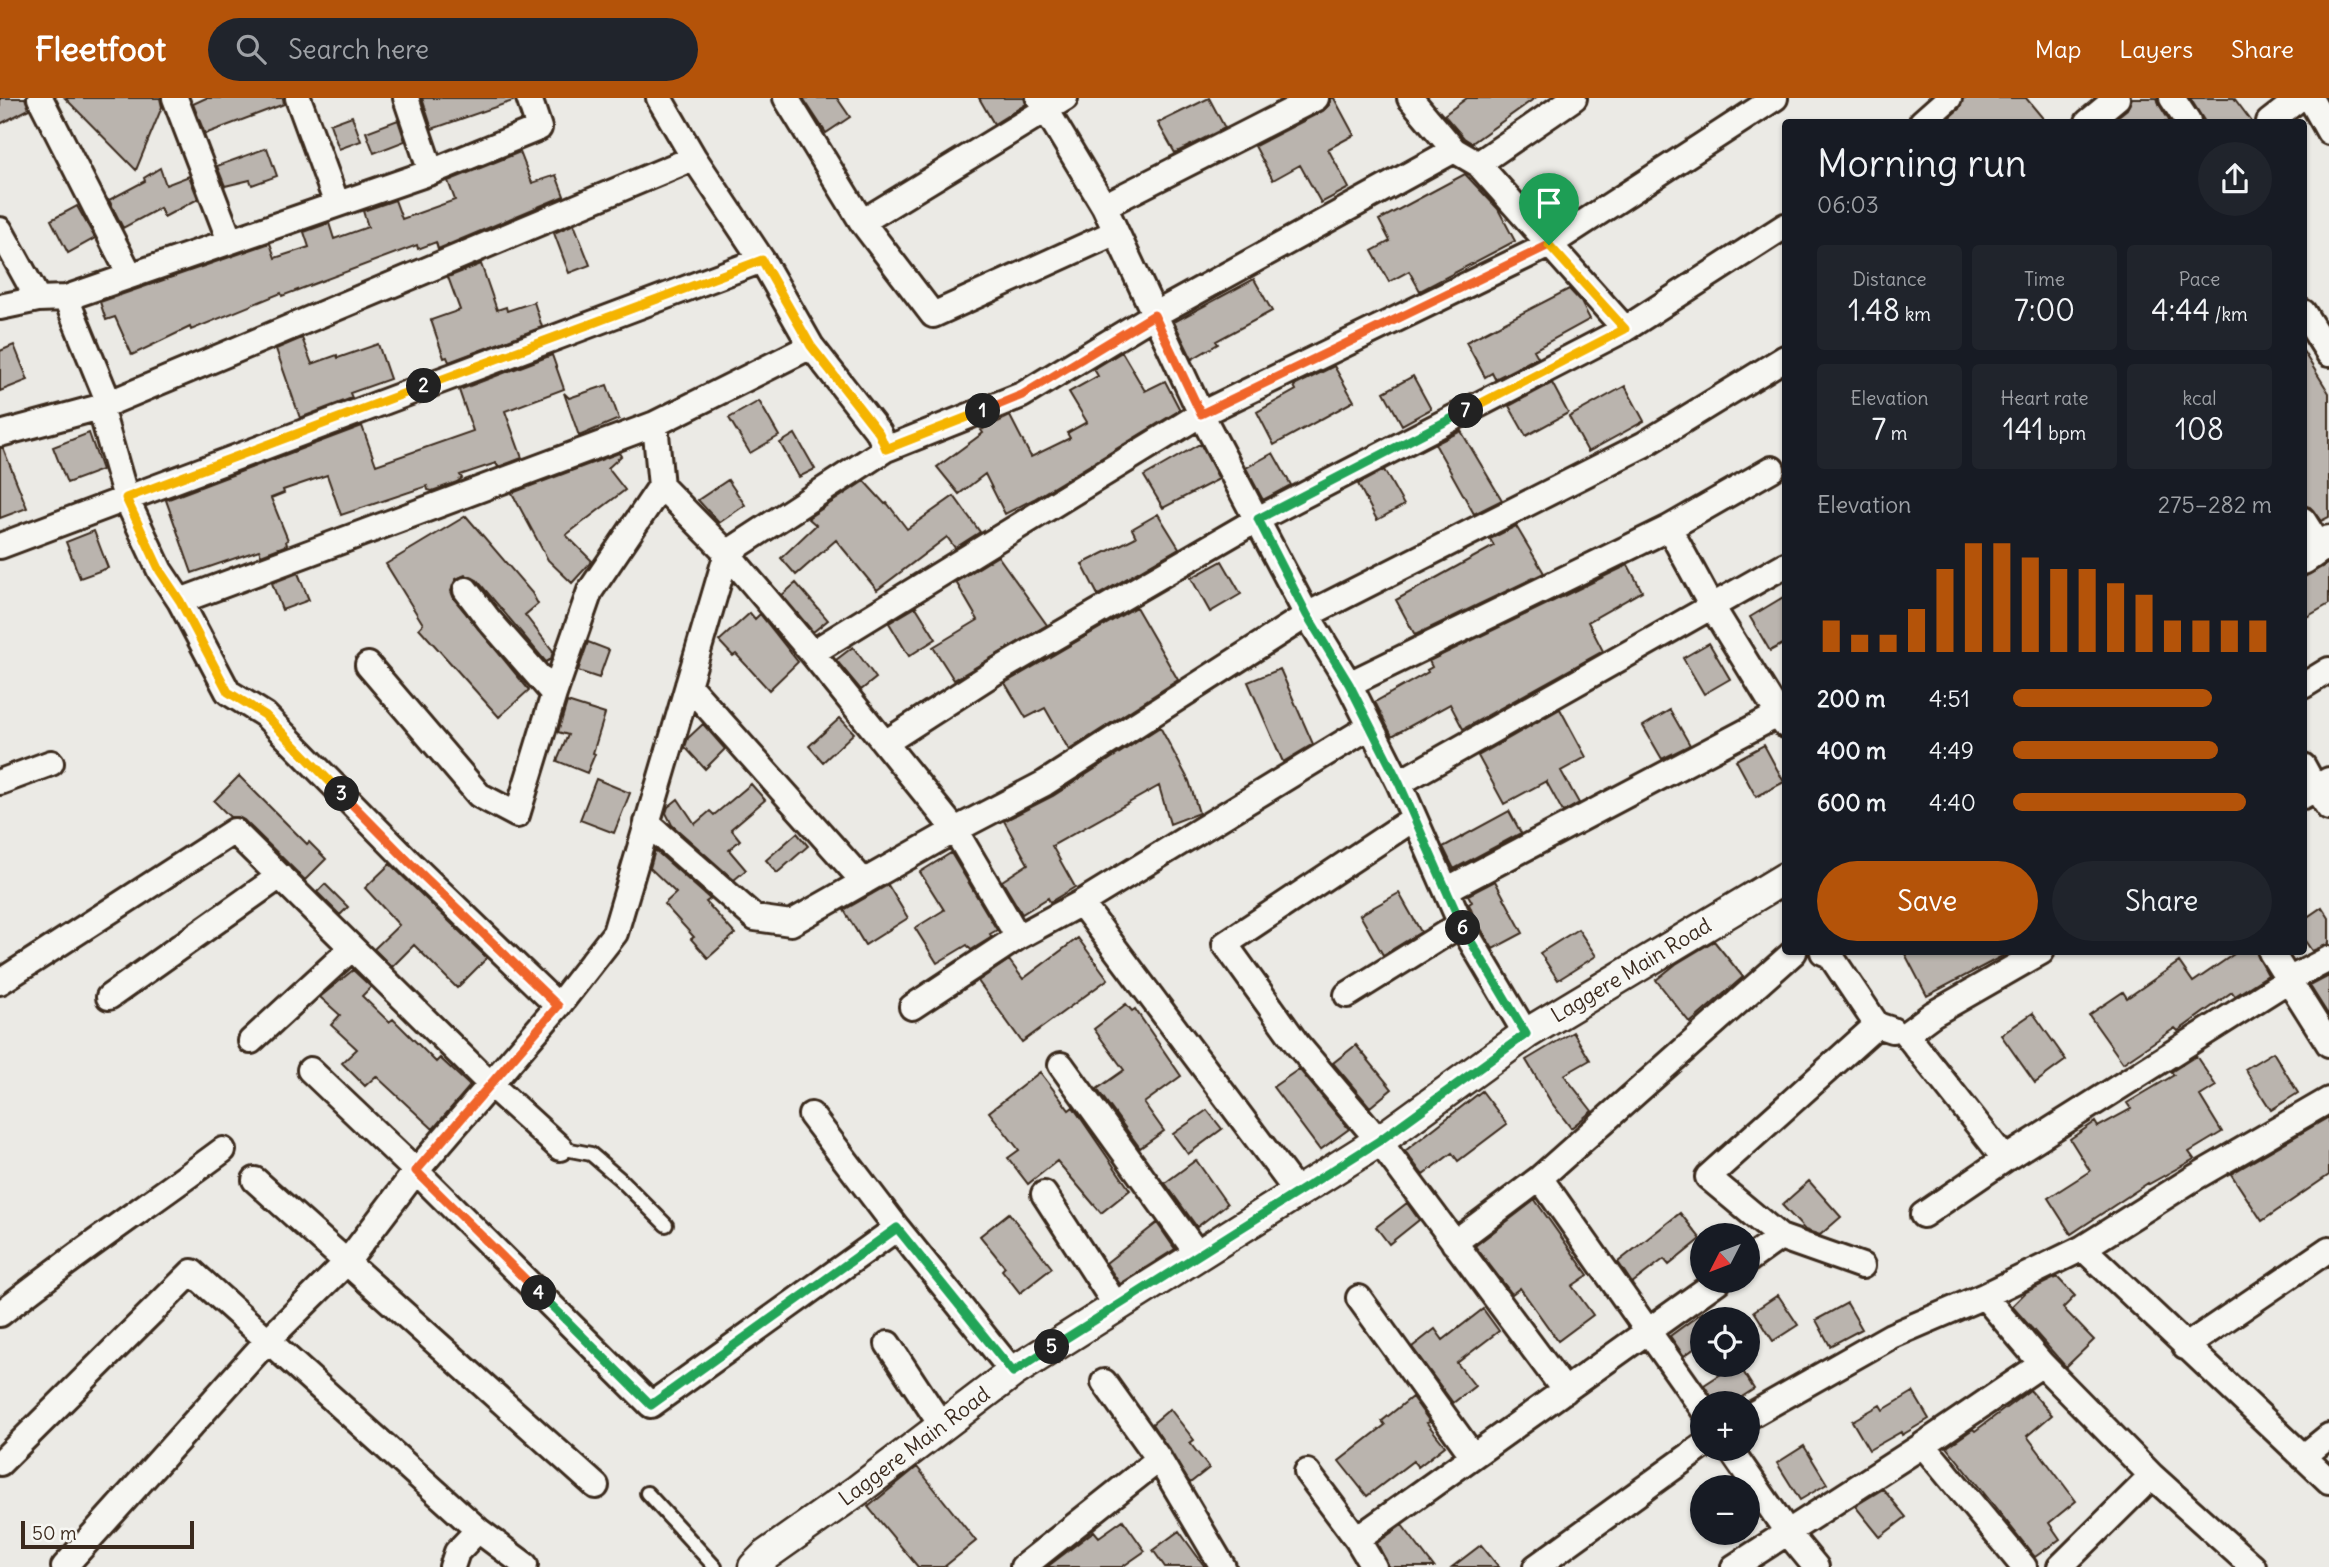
<!DOCTYPE html>
<html lang="en">
<head>
<meta charset="utf-8">
<style>
  :root { --surface:#171b24; --page:#20242c; --text:#f1f3f6; --muted:#9ea1a6; --accent:#b45309 }
  body { margin:0; font-family:Delius,sans-serif; background:var(--page); color:var(--text); height:100vh; display:flex; flex-direction:column; font-size:26px; white-space:nowrap }
  * { box-sizing:border-box; margin:0 }
  p { font-size:23px; color:var(--muted) }
  .icon { flex:none; width:38px; height:38px; fill:none; stroke:currentColor; stroke-width:2; stroke-linecap:round; stroke-linejoin:round }
  .map { position:relative; flex:1; overflow:hidden }
  .sheet { position:absolute; left:1782px; top:21px; width:525px; height:836px; display:flex; flex-direction:column; background:var(--surface); border-radius:7px; box-shadow:0 2px 5px #0004 }
  .sheet>* { flex:none }
  .needle { width:46px; rotate:228deg }
  .fabs { position:absolute; left:1690px; top:1125px; display:grid; gap:14px }
  .fabs a { display:grid; place-items:center; width:70px; height:70px; border-radius:50%; background:var(--surface); box-shadow:0 2px 5px #0004; font-size:35px }
  .scale { position:absolute; left:21px; bottom:18px; width:173px; box-sizing:border-box; padding-left:7px; border:4px solid #3b2a1e; border-top:0; font-size:19px; line-height:24px; white-space:nowrap; color:#3b2a1e; -webkit-text-stroke:5px #f6f6f2; paint-order:stroke }
  .pin { position:absolute; display:grid; place-items:center; width:60px; height:60px; color:#fff; margin:-72px -30px; border-radius:50% 50% 50% 0; rotate:-45deg; box-shadow:0 0 7px #0007 }
  .pin .icon { rotate:45deg }
  .km { position:absolute; width:35px; height:35px; margin:-18px; border-radius:50%; background:#222; color:#fff; font-size:19px; line-height:35px; text-align:center }
  .round { display:grid; place-items:center; flex:none; width:74px; height:74px; border-radius:37px; background:var(--page) }
  .headline { display:flex; align-items:center; justify-content:space-between; height:119px; padding:0 35px }
  h1 { font-size:38px; font-weight:600; line-height:52px }
  .figures { display:grid; grid-template-columns:repeat(3,1fr); gap:10px; height:119px; padding:7px 35px }
  .figures div { display:grid; align-content:center; border-radius:7px; background:var(--page); text-align:center }
  .figures b { font-size:30px; font-weight:600 }
  .figures small { font-size:19px; font-weight:400 }
  .figures p { font-size:19px }
  .chart { height:196px; padding:14px 35px }
  .chart p { display:flex; justify-content:space-between }
  .chart svg { width:100%; height:126px; margin-top:7px; stroke:var(--accent); stroke-width:6 }
  .button { display:flex; gap:14px; margin-top:auto; padding:14px 35px }
  .button a { flex:1; height:80px; border-radius:42px; background:var(--accent); color:#fff; font-size:28px; font-weight:600; line-height:80px; text-align:center }
  .button a+a { background:var(--page); color:var(--text) }
  ul { padding:0 35px; list-style:none; font-size:23px }
  li { display:grid; grid-template-columns:112px 84px 1fr; align-items:center; height:52px }
  li i { height:18px; border-radius:9px; background:var(--accent) }
  header { display:flex; align-items:center; gap:42px; box-sizing:border-box; height:98px; padding:0 35px; background:var(--accent); color:#fff }
  header strong { font-size:33px }
  nav { display:flex; gap:38px; margin-inline-start:auto; font-size:24px }
  .search { width:490px; height:63px; background:var(--page); display:flex; align-items:center; gap:18px; box-sizing:border-box; padding:0 24px; border-radius:38px; color:var(--muted); font-size:26px }
  .map>svg:first-child { display:block }
  .building { fill:#bab4ae; stroke:#3b2a1e; stroke-width:2 }
  .lines { fill:none; stroke-linecap:round; stroke-linejoin:round }
  .service-casing { stroke:#3b2a1e; stroke-width:18 }
  .minor-casing { stroke:#3b2a1e; stroke-width:30 }
  .tertiary-casing { stroke:#3b2a1e; stroke-width:35 }
  .service { stroke:#f6f6f2; stroke-width:12 }
  .minor { stroke:#f6f6f2; stroke-width:24 }
  .tertiary { stroke:#f6f6f2; stroke-width:30 }
  .split-1-casing { stroke:#fff; stroke-width:14 }
  .split-2-casing { stroke:#fff; stroke-width:14 }
  .split-3-casing { stroke:#fff; stroke-width:14 }
  .split-4-casing { stroke:#fff; stroke-width:14 }
  .split-5-casing { stroke:#fff; stroke-width:14 }
  .split-6-casing { stroke:#fff; stroke-width:14 }
  .split-7-casing { stroke:#fff; stroke-width:14 }
  .split-8-casing { stroke:#fff; stroke-width:14 }
  .split-1 { stroke:#f0652b; stroke-width:9 }
  .split-2 { stroke:#f5b400; stroke-width:9 }
  .split-3 { stroke:#f5b400; stroke-width:9 }
  .split-4 { stroke:#f0652b; stroke-width:9 }
  .split-5 { stroke:#22a559; stroke-width:9 }
  .split-6 { stroke:#22a559; stroke-width:9 }
  .split-7 { stroke:#22a559; stroke-width:9 }
  .split-8 { stroke:#f5b400; stroke-width:9 }
  .labels { text-anchor:middle; dominant-baseline:central; stroke-width:5; stroke-linejoin:round; paint-order:stroke }
  .street-label { font-size:21px; fill:#3b2a1e; stroke:#f6f6f2 }
</style>
</head>
<body>
<header>
<strong>Fleetfoot</strong>
<div class="search"><svg class="icon" aria-label="search" viewBox="0 0 24 24"><circle cx="10" cy="10" r="6"/><path d="M15 15l6 6"/></svg>Search here</div>
<nav><a>Map</a><a>Layers</a><a>Share</a></nav>
</header>
<div class="map">
<svg width="2329" height="1469" viewBox="0 0 2329 1469">
  <rect width="100%" height="100%" fill="#ebeae5"/>
  <filter id="ink" filterUnits="userSpaceOnUse"><feTurbulence type="fractalNoise" baseFrequency=".0143" numOctaves="2"/><feDisplacementMap in="SourceGraphic" scale="14" xChannelSelector="R" yChannelSelector="G"/><feConvolveMatrix kernelMatrix="1 2 1 2 8 2 1 2 1" color-interpolation-filters="sRGB"/></filter>
  <g filter="url(#ink)">
    <path class="building" d="M0,0H25L29,11L0,26Z
      M65,0H160L162,9L136,72Z
      M206,0H283L284,6L205,36L193,6Z
      M422,0H512L513,3L432,31Z
      M803,0H837L850,19L826,35Z
      M979,0H1024L1026,6L994,26Z
      M1209,0L1225,30L1175,55L1158,25Z
      M1331,0H1334L1354,37L1328,51L1349,90L1321,105L1300,67L1273,82L1255,48L1323,13L1329,7Z
      M1467,0H1535L1472,45L1464,40L1444,17Z
      M1963,0H2026L2046,24H1944L1959,11Z
      M2132,0H2157L2160,8L2170,24H2111L2127,11Z
      M2190,0H2234L2252,24H2205Z
      M352,18L361,43L339,51L330,26Z
      M398,22L405,43L374,55L366,34Z
      M267,50L277,78L252,87L250,82L225,88L217,68Z
      M520,54L532,85L556,77L564,98L438,151L436,144L418,151L417,147L282,198L281,195L191,232L190,229L132,257L115,219L106,222L100,204L270,145L275,160L309,149L304,134L329,125L334,141L368,129L363,113L395,102L402,121L455,102L448,83Z
      M160,70L166,87L189,78L198,101L164,119L160,110L123,130L109,102L145,83L144,80Z
      M1465,76L1498,111L1515,143L1420,193L1409,173L1389,184L1372,153L1390,143L1379,122Z
      M77,108L95,140L68,155L51,122Z
      M574,126L590,167L569,175L554,135Z
      M481,166L497,212L506,209L507,213L534,204L542,229L449,264L447,259L444,260L431,222L460,212L448,179Z
      M1254,181L1272,213L1216,243L1218,246L1192,261L1174,224Z
      M1569,191L1581,204L1590,221L1534,252L1538,259L1495,281L1492,275L1485,279L1466,244Z
      M302,240L312,266L337,257L338,260L378,246L390,281L350,295L352,300L300,320L276,251Z
      M14,247L28,282L0,293V253Z
      M2303,253L2329,295V419L2321,423L2310,409L2303,407Z
      M1122,254L1145,293L1165,283L1180,312L1034,401L1005,416L985,376L959,396L937,369L983,335L981,332L1010,318L1031,359L1070,340L1067,335L1087,324L1069,294L1098,278L1094,271Z
      M552,257L564,291L505,313L522,360L498,369L496,365L460,377L462,380L457,384L432,393L428,392L427,388L341,417L327,377L283,392L284,395L271,400L288,442L286,443L287,447L261,457L259,452L192,475L166,402L362,328L376,367L473,333L459,292Z
      M1334,268L1354,303L1274,347L1257,314L1296,292L1294,288Z
      M1413,278L1431,311L1402,327L1384,294Z
      M1552,285L1568,315L1526,338L1509,308Z
      M607,287L619,321L579,338L564,295L569,300Z
      M1625,288L1644,323L1588,354L1569,319Z
      M759,303L779,338L750,355L729,320Z
      M1461,333L1502,402L1474,416L1435,346Z
      M89,335L102,372L67,385L53,349Z
      M795,336L815,371L799,379L780,345Z
      M1198,347H1201L1219,381L1163,410L1144,378Z
      M0,350H3L27,410L0,420Z
      M619,355L621,358L608,370L625,392L566,437L592,463L572,485L548,462L512,395Z
      M1273,355L1291,387L1263,402L1246,370Z
      M1384,372L1404,407L1377,422L1358,386Z
      M728,382L745,407L719,425L698,402Z
      M864,383L885,406L887,405L907,431L954,398L980,434L955,450L947,439L877,492L836,442L796,477L781,460L816,427L808,420Z
      M1158,416L1179,450L1098,497L1082,466L1136,439L1132,431Z
      M466,418L532,495L538,506L525,517L553,553L551,561L546,564L477,482L465,477L456,481L451,493L454,501L529,592L499,619L419,530L423,526L386,466Z
      M1516,428L1544,475L1415,537L1396,502L1494,448L1490,441Z
      M94,433L108,470L80,480L66,444Z
      M998,458L1047,527L954,582L933,549L978,522L956,484Z
      M1222,463L1241,496L1210,514L1191,480Z
      M2329,465V506L2303,521V480Z
      M1628,467L1642,493L1588,524L1603,553L1463,631L1450,606L1392,638L1375,604L1428,574L1427,572L1432,569L1429,563Z
      M298,475L309,502L282,512L272,485Z
      M796,485L828,522L813,534L782,497Z
      M1785,498V545L1770,553L1750,519Z
      M916,509L936,541L909,558L889,525Z
      M1136,509L1178,582L1069,652L1045,610L1026,620L1005,585Z
      M750,515L755,521L760,516L798,564L769,592L736,556L733,558L719,543Z
      M588,544L609,552L599,580L578,573Z
      M1709,545L1730,581L1704,596L1683,560Z
      M853,549L876,580L861,592L836,562Z
      M1280,571L1313,646L1283,664L1248,584Z
      M567,604L605,616L593,655L595,656L587,675L557,663L568,637L558,634Z
      M1560,611L1586,659L1561,673L1579,705L1563,714L1546,683L1504,706L1478,658Z
      M1670,612L1690,647L1662,661L1643,628Z
      M840,620L854,635L823,664L809,648Z
      M703,626L725,651L705,671L685,649L688,640Z
      M1160,629L1189,683L1199,715L1170,726L1159,688L1052,748L1075,789L1050,804L1048,800L1022,816L1002,783L1028,766L1004,723L1053,698Z
      M1764,647L1784,684L1756,699L1736,662Z
      M239,678L307,746L309,744L326,761L305,782L244,722L238,719H230L214,703Z
      M596,681L630,695L614,735L580,722Z
      M751,686L765,702L731,731L740,742L729,752L746,772L734,782L672,727L666,715L668,709L678,701L695,726L710,713L714,717Z
      M1509,713L1521,735L1454,771L1443,749Z
      M797,735L808,748L777,775L766,762Z
      M655,752L710,801L706,804L735,836L708,860L691,841L694,839L664,806L676,795L650,770Z
      M951,755L997,832L990,836L992,839L971,852L967,847L937,865L915,830L944,812L920,774Z
      M390,766L487,860L457,890L414,847L392,869L374,851L399,827L365,790Z
      M1495,783L1523,835L1493,851L1474,819L1469,806L1472,804L1468,797Z
      M325,786L348,809L340,817L317,794Z
      M888,787L908,820L865,847L844,812Z
      M1399,795L1421,834L1383,857L1360,817Z
      M2322,809L2329,820V846L2312,853L2303,840V822Z
      M1578,831L1596,858L1558,882L1540,855Z
      M1078,840L1108,881L1022,944L978,883L1009,862L1023,881Z
      M1714,843L1743,879L1690,925L1656,882L1676,866Z
      M1904,854H2010L1927,898Z
      M2237,854H2256L2268,877L2235,898L2232,894L2178,933L2175,930L2123,965L2089,917L2123,894L2127,900L2179,864L2193,884Z
      M353,872L371,889L362,898L389,924L393,921L436,964L440,960L470,988L433,1031L376,978L365,988L342,965L357,951L331,927L340,917L320,899Z
      M2329,878V918L2310,888Z
      M1126,906L1132,913L1135,911L1181,978L1144,1005L1164,1033L1140,1050L1097,991L1124,972L1094,931Z
      M2033,915L2066,962L2035,985L2001,937Z
      M1573,934L1590,962L1564,977L1592,1013L1571,1030L1551,1004L1526,962Z
      M1356,947L1392,991L1370,1009L1333,965Z
      M2273,954L2298,995L2271,1012L2245,971Z
      M2196,958L2216,988L2200,998L2222,1034L2189,1054L2194,1061L2149,1086L2148,1085L2071,1136L2048,1100L2090,1073L2070,1041L2095,1024L2098,1029L2131,1011L2127,1005L2174,977L2171,974Z
      M1299,971L1349,1031L1320,1052L1273,989Z
      M1040,974L1069,1012L1073,1009L1130,1092L1101,1115L1057,1063L1028,1086L1008,1060L1019,1052L989,1014Z
      M1482,993L1507,1026L1458,1063L1452,1055L1423,1077L1405,1053Z
      M1207,1012L1222,1031L1188,1056L1173,1036Z
      M2329,1019V1077L2262,1123L2231,1076Z
      M1196,1062L1227,1106L1197,1129L1165,1085Z
      M1809,1083L1841,1119L1820,1137L1805,1132L1782,1107Z
      M1535,1102L1588,1177L1572,1188L1593,1217L1558,1243L1520,1190L1512,1196L1475,1148Z
      M1407,1105L1419,1122L1389,1146L1376,1129Z
      M1009,1115L1052,1170L1020,1195L1002,1172L1005,1169L980,1138Z
      M1680,1115L1701,1141L1669,1167L1664,1161L1632,1185L1618,1164Z
      M1157,1125L1175,1151L1120,1186L1106,1165Z
      M2057,1179L2075,1198L2063,1210L2094,1242L2066,1269L2012,1208L2026,1194Z
      M1778,1197L1798,1227L1773,1243L1754,1213Z
      M1847,1205L1862,1231L1830,1248L1816,1222Z
      M1483,1211L1499,1233L1457,1265L1475,1288L1453,1305L1412,1249L1435,1231L1443,1242Z
      M1703,1214V1244L1684,1258L1670,1238Z
      M1735,1267H1739L1754,1291L1731,1306H1716L1704,1287Z
      M2030,1292L2052,1317L2027,1338L2076,1403L2049,1425L2060,1441L2035,1459L1947,1349L1973,1331L1975,1333Z
      M1913,1294L1929,1321L1902,1337L1901,1334L1869,1352L1852,1323L1880,1307L1883,1312Z
      M1412,1299L1430,1324L1427,1325L1445,1348L1418,1369L1413,1363L1367,1398L1339,1363L1385,1327L1382,1323Z
      M1170,1311L1194,1342L1190,1345L1209,1370L1190,1385L1152,1326Z
      M1804,1348L1827,1386L1800,1402L1777,1365Z
      M917,1369L976,1443L944,1469H918L868,1409Z
      M1883,1391L1906,1419L1880,1439L1855,1408Z
      M1123,1422L1145,1453L1122,1469H1047L1094,1433L1099,1439Z
      M1402,1427L1434,1469H1389L1377,1445Z
      M1179,1433L1205,1469H1165L1153,1452Z
      M1481,1447L1499,1469H1452Z"/>
    <g class="lines">
      <g class="service-casing">
        <path id="service" d="M560,1050L591,1056L620,1081L666,1127
          M647,1395L715,1469"/>
      </g>
      <g class="minor-casing">
        <path id="minor" d="M40,0L130,177
          M175,0L230,143
          M298,0L337,106
          M406,0L431,74
          M659,0L694,60
          M786,0L862,124L933,217L1116,134
          M1039,0L1104,108L1201,316L1307,517L1349,586L1399,685L1461,826L1526,936
          M1410,0L1454,52L1478,66L1625,231
          M2172,0L2188,24
          M2310,0L2329,34
          M1922,24L1949,0
          M2088,24L2117,0
          M2269,24L2300,0
          M1478,66L1574,0
          M1104,108L1316,0
          M862,124L1065,0
          M0,132L38,201L66,200L109,305
          M66,200L431,74L539,30L529,0
          M0,209L38,201
          M2303,214L2329,256
          M811,248L655,326L661,388L727,455L812,555L955,732L1018,839
          M100,309L694,60L762,162L811,248L879,335L886,351
          M0,336L100,309L126,400L160,473L180,503L228,594L265,617L410,765L558,908
          M2303,422L2320,449
          M1669,430L1711,507L1785,627
          M0,448L762,162
          M466,492L489,522L554,596
          M180,503L655,326
          M812,555L1201,316L1549,147L1775,0
          M368,567L479,697L517,717L554,596L590,493L661,388
          M1349,586L1669,430L1772,371
          M688,587L864,784
          M2303,588L2329,572
          M885,645L995,574L1258,421L1625,231L1785,128
          M2303,668L2315,690L2329,682
          M0,684L51,665
          M1399,685L1785,467
          M2303,698L2315,690L2329,710
          M1413,721L1225,846L1297,946L1379,1043L1565,1293
          M647,725L755,820L791,825L955,732L1045,685L1307,517L1643,347L1785,260
          M1446,792L1785,613
          M1081,805L1297,1094
          M1823,854L1830,857L1877,927L1892,932
          M2041,854L1933,916L1906,936L2005,1061L2290,881L2329,861
          M2271,854L2329,946
          M0,884L234,733L491,987L560,1050
          M1347,897L1461,826
          M109,899L280,778
          M912,909L1018,839L1081,805L1369,629
          M251,943L352,850
          M1061,967L1199,1158
          M310,972L416,1073L651,1307L897,1130
          M811,1017L897,1130L1013,1274
          M1540,1080L1703,1311
          M255,1082L596,1388
          M1044,1096L1117,1209
          M1923,1117L2005,1061
          M1780,1139L1862,1168
          M1454,1145L1540,1080L1794,854
          M2083,1150L2329,1383
          M1748,1162L1780,1139L1708,1079L1877,927
          M1984,1198L2042,1266L2152,1378L2253,1469
          M1359,1200L1473,1358
          M0,1216C72,1158 149,1107 223,1052
          M888,1246L942,1328
          M2185,1249L2329,1151
          M1104,1284L1159,1361
          M1748,1319L1891,1238L1984,1198L2083,1150L2194,1080L2329,1002
          M1923,1347L2042,1266
          M1730,1351L1788,1435L1816,1469
          M2303,1359L2329,1338
          M0,1365L192,1174L478,1432L525,1467
          M1307,1374L1357,1441L1374,1469
          M1357,1441L1718,1183
          M64,1469L267,1243L347,1164L416,1073L558,908L615,835L727,455L886,351L1022,297L1154,217L1454,52
          M452,1469L457,1454L478,1432
          M1023,1469L1159,1361L1223,1469
          M1536,1469L1703,1348
          M1734,1469L1923,1347L2024,1469
          M2060,1469L2152,1378"/>
      </g>
      <g class="tertiary-casing">
        <path id="tertiary" d="M2303,461L2329,443
          M754,1469L766,1457L858,1392L1013,1274L1379,1043L1526,936L1785,780"/>
      </g>
      <use href="#service" class="service"/>
      <use href="#minor" class="minor"/>
      <use href="#tertiary" class="tertiary"/>
    </g>
  </g>
  <g class="lines" filter="url(#ink)">
    <g class="split-1-casing">
      <path id="split-1" d="M983,313L1022,297L1154,217L1201,316L1549,147"/>
    </g>
    <g class="split-2-casing">
      <path id="split-2" d="M424,288L762,162L811,248L879,335L886,351L983,313"/>
    </g>
    <g class="split-3-casing">
      <path id="split-3" d="M342,696L265,617L228,594L180,503L160,473L126,400L424,288"/>
    </g>
    <g class="split-4-casing">
      <path id="split-4" d="M342,696L410,765L558,908L416,1073L539,1195"/>
    </g>
    <g class="split-5-casing">
      <path id="split-5" d="M539,1195L651,1307L897,1130L1013,1274L1052,1249"/>
    </g>
    <g class="split-6-casing">
      <path id="split-6" d="M1052,1249L1379,1043L1526,936L1463,830"/>
    </g>
    <g class="split-7-casing">
      <path id="split-7" d="M1463,830L1399,685L1349,586L1307,517L1258,421L1466,313"/>
    </g>
    <g class="split-8-casing">
      <path id="split-8" d="M1466,313L1625,231L1549,147"/>
    </g>
    <use href="#split-1" class="split-1"/>
    <use href="#split-2" class="split-2"/>
    <use href="#split-3" class="split-3"/>
    <use href="#split-4" class="split-4"/>
    <use href="#split-5" class="split-5"/>
    <use href="#split-6" class="split-6"/>
    <use href="#split-7" class="split-7"/>
    <use href="#split-8" class="split-8"/>
  </g>
  <g class="labels">
    <g class="street-label">
      <text transform="translate(1631 872) rotate(-31)">Laggere Main Road</text>
      <text transform="translate(914 1348) rotate(-37)">Laggere Main Road</text>
    </g>
  </g>
</svg>
<div class="fabs">
<a><svg class="needle" viewBox="-14 -14 28 28"><path d="M0-13l5 13h-10z" fill="#e53935"/><path d="M0 13l5-13h-10z" fill="#9ea1a6"/></svg></a>
<a><svg class="icon" aria-label="locate" viewBox="0 0 24 24"><circle cx="12" cy="12" r="6"/><path d="M12 2v4M12 18v4M2 12h4M18 12h4"/></svg></a>
<a>+</a>
<a>−</a>
</div>
<div class="scale">50 m</div>
<div class="pin" style="left:1549px;top:147px;background:#1e9e55"><svg class="icon" aria-label="arrive" viewBox="0 0 24 24"><path d="M6 21V4h12l-3 4 3 4H6"/></svg></div>
<b class="km" style="left:983px;top:313px">1</b>
<b class="km" style="left:424px;top:288px">2</b>
<b class="km" style="left:342px;top:696px">3</b>
<b class="km" style="left:539px;top:1195px">4</b>
<b class="km" style="left:1052px;top:1249px">5</b>
<b class="km" style="left:1463px;top:830px">6</b>
<b class="km" style="left:1466px;top:313px">7</b>
<section class="sheet">
<div class="headline"><div><h1>Morning run</h1><p>06:03</p></div><a class="round"><svg class="icon" aria-label="share" viewBox="0 0 24 24"><path d="M12 15V3M7 8l5-5 5 5M5 13v7h14v-7"/></svg></a></div>
<div class="figures">
<div><p>Distance</p><b>1.48<small> km</small></b></div>
<div><p>Time</p><b>7:00</b></div>
<div><p>Pace</p><b>4:44<small> /km</small></b></div>
</div>
<div class="figures">
<div><p>Elevation</p><b>7<small> m</small></b></div>
<div><p>Heart rate</p><b>141<small> bpm</small></b></div>
<div><p>kcal</p><b>108</b></div>
</div>
<div class="chart"><p><span>Elevation</span>275–282 m</p>
<svg viewBox="0 0 160 44" preserveAspectRatio="none"><path d="M5 44V33M15 44V38M25 44V38M35 44V29M45 44V15M55 44V6M65 44V6M75 44V11M85 44V15M95 44V15M105 44V20M115 44V24M125 44V33M135 44V33M145 44V33M155 44V33"/></svg>
</div>
<ul>
<li><b>200 m</b>4:51<i style="width:77%"></i></li>
<li><b>400 m</b>4:49<i style="width:79%"></i></li>
<li><b>600 m</b>4:40<i style="width:90%"></i></li>
</ul>
<div class="button"><a>Save</a><a>Share</a></div>
</section>
</div>
</body>
</html>
